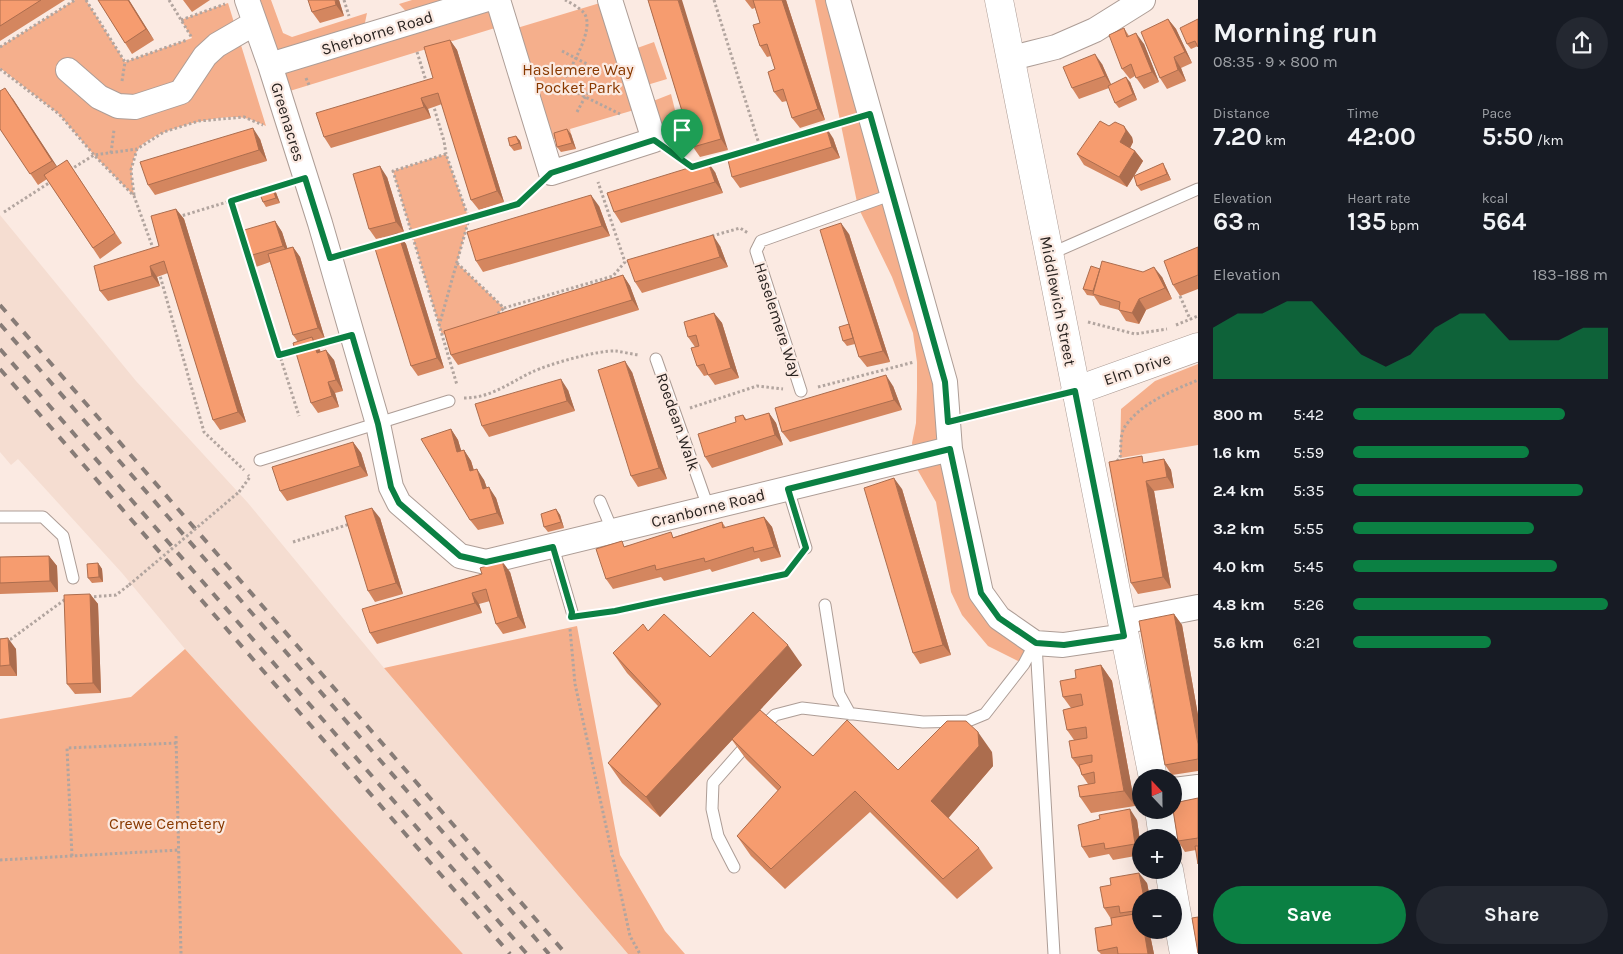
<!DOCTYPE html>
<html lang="en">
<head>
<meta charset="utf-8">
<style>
  :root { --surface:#171b24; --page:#242831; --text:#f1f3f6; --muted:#9ea1a6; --accent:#0b8043 }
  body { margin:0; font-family:Karla,sans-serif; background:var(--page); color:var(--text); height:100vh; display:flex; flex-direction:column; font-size:19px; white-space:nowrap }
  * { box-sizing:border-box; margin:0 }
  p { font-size:16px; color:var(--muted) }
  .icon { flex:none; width:28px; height:28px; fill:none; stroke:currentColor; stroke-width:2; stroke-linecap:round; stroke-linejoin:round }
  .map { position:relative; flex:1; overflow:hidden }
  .sheet { display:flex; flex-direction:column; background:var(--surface); width:425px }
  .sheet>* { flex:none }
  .needle { width:32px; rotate:338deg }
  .tools { position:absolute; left:1132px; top:769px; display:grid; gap:10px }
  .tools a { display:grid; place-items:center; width:50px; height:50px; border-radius:50%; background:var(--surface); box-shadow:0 5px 20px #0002; font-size:25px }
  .pin { position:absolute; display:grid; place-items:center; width:42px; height:42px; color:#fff; margin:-51px -21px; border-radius:50% 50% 50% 0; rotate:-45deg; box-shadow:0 0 5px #0007 }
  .pin .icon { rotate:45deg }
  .round { display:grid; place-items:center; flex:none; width:52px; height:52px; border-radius:26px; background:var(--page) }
  .head { display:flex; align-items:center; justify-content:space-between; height:85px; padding:0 15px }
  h1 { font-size:28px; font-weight:700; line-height:38px }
  .stats { display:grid; grid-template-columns:repeat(3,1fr); gap:8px; height:85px; padding:5px 15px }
  .stats div { display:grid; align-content:center }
  .stats b { font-size:25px; font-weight:700 }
  .stats small { font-size:14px; font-weight:400 }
  .stats p { font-size:14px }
  .chart { height:140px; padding:10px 15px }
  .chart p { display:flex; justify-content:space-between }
  .chart svg { width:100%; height:90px; margin-top:5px; fill:var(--accent); opacity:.7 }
  .button { display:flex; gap:10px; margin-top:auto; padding:10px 15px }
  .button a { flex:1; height:58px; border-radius:30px; background:var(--accent); color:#fff; font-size:20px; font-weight:700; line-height:58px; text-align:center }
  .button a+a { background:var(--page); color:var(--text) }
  ul { padding:0 15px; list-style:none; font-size:16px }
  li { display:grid; grid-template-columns:80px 60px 1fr; align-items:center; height:38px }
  li i { height:12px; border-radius:6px; background:var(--accent) }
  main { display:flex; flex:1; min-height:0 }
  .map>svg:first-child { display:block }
  .built { fill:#f5ddd1 }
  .green { fill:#f5af8c }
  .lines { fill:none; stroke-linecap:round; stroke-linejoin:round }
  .lane-casing { stroke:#ad9d96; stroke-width:13 }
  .street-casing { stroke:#ad9d96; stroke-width:26 }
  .secondary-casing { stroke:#ad9d96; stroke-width:29 }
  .path { stroke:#b2a59f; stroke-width:3; stroke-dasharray:2.5 2.5; stroke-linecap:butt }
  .lane { stroke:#fff; stroke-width:11 }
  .street { stroke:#fff; stroke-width:24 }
  .secondary { stroke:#fff; stroke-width:28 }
  .rail { stroke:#877c77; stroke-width:4; stroke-dasharray:9 9; stroke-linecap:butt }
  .path-bridge { stroke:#b2a59f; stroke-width:3; stroke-dasharray:2.5 2.5; stroke-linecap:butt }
  .wall { fill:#d4865f }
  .shaded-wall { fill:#ac6d4e }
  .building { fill:#f69c6f; stroke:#ac6d4e }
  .route-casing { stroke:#fff; stroke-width:10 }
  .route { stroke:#0b8043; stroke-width:6 }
  .labels { text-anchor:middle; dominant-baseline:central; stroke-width:4.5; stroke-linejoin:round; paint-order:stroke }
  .street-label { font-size:16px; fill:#292320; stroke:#fbeae2 }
  .park-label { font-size:16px; fill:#883900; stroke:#fbeae2 }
</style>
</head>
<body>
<main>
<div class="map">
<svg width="1198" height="954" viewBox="0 0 1198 954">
  <rect width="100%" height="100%" fill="#fbeae2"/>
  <path class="built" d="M0,215L136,381L248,503L384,668L628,954H463L185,649L122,573L18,459L11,465L0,452Z"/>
  <path class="green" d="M75,0H86L125,62L192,38L181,20L228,3L266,126C259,123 252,119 244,118C222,113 149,130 137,151C129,165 132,180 134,196L94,155L59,114L0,68V47Z
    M247,0H271L283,33L292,37L367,13L362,37L415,21L399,4L412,0H498L495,28L280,94Z
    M815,0H838L893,194L981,593L1035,643L1024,664L988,646L962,615L951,592L936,502L917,469L912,443L916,423L917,389V362L913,333L892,277L858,207Z
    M600,3L634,110L570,129L571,134L551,140L517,28Z
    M654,42L667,79L637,88L626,52Z
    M671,94L677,118L650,128L643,105Z
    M446,154L469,219L457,263L504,308L491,320L442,335L393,171Z
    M1198,364V445L1120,458L1121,409L1155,381Z
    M577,626L620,855L665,931L685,954H628L384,668Z
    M185,649L463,954H0V719L131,697Z"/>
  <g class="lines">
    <g class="lane-casing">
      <path id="lane" d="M1050,254L1198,189
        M656,359L708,507
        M801,391L756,251L761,241L893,194
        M260,460L449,401
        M788,489L806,548
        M600,501L613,532
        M0,517H43L63,536L73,578
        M553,547L572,612
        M825,605L839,694L850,714
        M1036,644L1054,954
        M761,729L775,715L802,708L923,722L968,721L985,714L1024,664L1035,643
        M734,867L718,836L712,809L713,783L750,741"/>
    </g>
    <g class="street-casing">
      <path id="street" d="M247,0L270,65L320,223L378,424L391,487L399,503L460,556L486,562L950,449
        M498,0L551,173L654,140L610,0
        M838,0L945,382L950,449L981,593L999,618L1035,643L1063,645L1124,636
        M1012,58L1056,47L1095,30L1143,0
        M270,65L484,0
        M68,70L99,97L118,106L135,107L181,92L205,56L217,45L255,23
        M1122,622L1198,607
        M1174,790L1198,787"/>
    </g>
    <g class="secondary-casing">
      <path id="secondary" d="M999,0L1153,778
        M1075,391L1198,347
        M1159,810L1163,838
        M1169,870L1184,954"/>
    </g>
    <path class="path" d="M86,0L125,62L187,40
      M169,0L192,38
      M344,0L349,16
      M565,0C571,3 580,8 584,13C596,29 569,70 561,85L620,114
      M714,0L760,147
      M181,20L225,4
      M0,47L75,0
      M562,51L587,64
      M417,52L427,84
      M0,69L59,114L94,155L134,196L154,251
      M306,78L309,85
      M122,81L125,62
      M433,104L444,141L446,154
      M577,112L592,84
      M823,128L848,121
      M111,153L114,130
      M673,154L692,167L695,166
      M706,163L731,156
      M70,170L94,155L137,149
      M269,189L282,185
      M134,195L131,170L137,149L164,132L199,121L244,117L263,125
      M231,201L299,416
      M4,212L52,181
      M178,217L263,191
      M712,236L740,228L748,233
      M398,238L518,205L535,188
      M352,252L378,244
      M457,263L504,308L613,276L625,262L598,182
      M159,272L204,432L244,470
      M1180,296L1190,319
      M494,317L504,308
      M1088,322L1135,334L1167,329
      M1176,325L1198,316
      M439,326L469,219L446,154L393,171L457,385
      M313,346L329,341
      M279,355L298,350
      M818,387L914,362
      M464,398C491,398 509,383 532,372C549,364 598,350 616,351C623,352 631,354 639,355
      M690,408L757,386L783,389
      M970,416L1052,397
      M1117,461L1120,458C1121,450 1120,435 1124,428C1140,403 1172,391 1198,380
      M239,492L250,477L248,475
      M293,542L350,524
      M89,597L116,595L129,585
      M588,615L615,611L786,574L796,560
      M570,629L575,684L630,936L640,954
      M0,640L11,639L67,598
      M176,736L181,954
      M72,856L67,748L177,743
      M0,860L179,850"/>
    <use href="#lane" class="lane"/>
    <use href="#street" class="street"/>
    <use href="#secondary" class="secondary"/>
    <path class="rail" d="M0,305L566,954
      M0,324L549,954
      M0,349L527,954
      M0,369L510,954"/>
    <path class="path-bridge" d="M129,585L239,492"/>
  </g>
  <path class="wall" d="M0,0H65L0,41Z
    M98,0H129L154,40L132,54Z
    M183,0H210L192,12Z
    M339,0L344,16L320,23L312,12Z
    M648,0L728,150L700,157L693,147Z
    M745,0H786L825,120L800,128L792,118L787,101L782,102L774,92L775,69L771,56L767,57L760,46V23L755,8L752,9Z
    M1168,19L1176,29L1192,63L1181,68L1186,81L1167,89L1160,78Z
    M1198,19V46L1191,49L1187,44Z
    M1124,28L1129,36L1144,44L1159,82L1144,89L1135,76L1130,79L1122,69Z
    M450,40L457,50L504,202L479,210L471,200L442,104L428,109L431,118L331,148L324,137L433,78Z
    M1102,64L1111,84L1130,82L1137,100L1119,108L1115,103L1109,88L1079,99L1072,88Z
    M13,99L57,167L67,160L122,243L100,259L47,179L38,185L0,129Z
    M571,134L576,149L561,152L557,147Z
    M516,136L520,141L522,149L514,151L510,146Z
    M1132,137L1133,142L1130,148L1135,151L1143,161L1134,176L1166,169L1171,180L1141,191L1137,186L1134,176L1127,187L1084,165L1077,154Z
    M833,138L840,158L740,188L732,177Z
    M260,139L267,161L155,195L148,185Z
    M715,172L723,193L621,223L614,212Z
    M387,177L404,232L398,234L406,244L444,368L418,376L411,366L394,235L376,239L369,229Z
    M271,185L275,190L280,203L266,207L263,202Z
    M599,206L610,236L483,272L476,261Z
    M176,209L184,219L246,422L220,430L213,420L168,273L157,277L160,286L108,301L100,291L159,246Z
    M275,221L282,232L287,248L293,247L300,257L325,339L315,342L319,348L321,352L334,360L343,391L335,393L339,407L318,413L311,403L298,342L293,335L270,262L256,267L249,256Z
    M849,234L890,362L867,367L859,357L855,344L847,346L843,341L849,324Z
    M720,246L728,267L642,293L635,282Z
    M1198,247V289L1180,296L1173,285Z
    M1100,269L1162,277L1172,299L1146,310L1139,324L1126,321L1119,310L1100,305L1094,296L1087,295L1083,289Z
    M623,275L630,286L639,310L458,365L451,355Z
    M714,313L722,323L739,378L715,385L708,375L704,376L697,366L695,347L688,337Z
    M632,372L667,479L638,487L631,476Z
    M893,386L902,410L790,442L782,432Z
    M568,390L575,411L489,437L482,426Z
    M769,413L776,423L783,445L712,468L705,457L743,415L747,420Z
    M451,429L458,440L461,451L464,450L471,461L474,470L484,480L487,488L496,498L504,524L478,530L470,520Z
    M353,442L361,453L368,476L287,501L280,491Z
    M1164,459L1171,470L1174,488L1154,491L1171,588L1138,594L1131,583L1146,462Z
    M902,489L951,655L920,664L913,653Z
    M556,509L560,515L564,528L548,532L544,527Z
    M764,517L772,527L781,557L761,562L759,558L712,572L710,569L664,581L661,577L613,589L606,579L625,546L674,537L722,522L726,528Z
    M380,518L403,594L375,602L368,591Z
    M49,556L57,566L58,592L0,594V557Z
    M98,563L102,569L103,582L92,583L88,578Z
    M510,572L526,628L503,634L496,624L490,601L479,604L482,613L377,644L370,633Z
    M90,594L98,604L101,693L75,694L67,684Z
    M1174,614L1182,625L1198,715V771L1172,775L1165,765Z
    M648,631L710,657L802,665L760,710L813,756L898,770L992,752L993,766L948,818L979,848L993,868L957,899L870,812L785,889L751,856L737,836L778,791L746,759L732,740L660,817L622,783L608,763L658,706L627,673L613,653Z
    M0,639L16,649L17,676H0Z
    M1101,665L1112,681L1135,806L1091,813L1080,797L1088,784L1082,775L1080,769L1072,758L1074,740L1067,730L1071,708L1063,697L1076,678Z
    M1198,798V864L1196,850L1185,852L1178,841Z
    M1137,820L1141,848V855L1113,860L1109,854L1089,858L1082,847Z
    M1147,883L1150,898H1141V930H1149L1154,954H1101L1098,951L1112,925L1111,919L1104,908Z"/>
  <path class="shaded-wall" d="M128,0H129L154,40L146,29Z
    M335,0H339L344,16L336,5Z
    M678,0H682L728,150L721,139Z
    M782,0H786L825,120L818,109Z
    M1168,19L1176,29L1192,63L1185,52Z
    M1136,33L1144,44L1159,82L1152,72Z
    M450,40L457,50L504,202L497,191Z
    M1095,54L1102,64L1112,87L1105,76Z
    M1174,57L1181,68L1186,81L1178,70Z
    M1126,77L1130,82L1137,100L1133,94Z
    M5,88L13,99L60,171L52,161Z
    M421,98L428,109L431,118L424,107Z
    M1124,126L1132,137L1133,142L1128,152L1120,142Z
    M826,127L833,138L840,158L832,147Z
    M253,128L260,139L267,161L259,150Z
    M567,129L571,134L576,149L572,143Z
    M516,136L520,141L522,149L519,143Z
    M1135,151L1143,161L1127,187L1119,177Z
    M708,162L715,172L723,193L715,182Z
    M1163,163L1166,169L1171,180L1167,174Z
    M380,166L387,177L404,232L396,222Z
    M271,185L275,190L280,203L276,198Z
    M591,195L599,206L610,236L602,226Z
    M176,209L184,219L246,422L238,412Z
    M275,221L282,232L290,256L283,246Z
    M841,223L849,234L890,362L883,351Z
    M398,233L406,244L444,368L437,358Z
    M713,235L720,246L728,267L720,257Z
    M293,247L300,257L325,339L318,328Z
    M150,266L157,277L160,286L152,276Z
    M1154,267L1162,277L1172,299L1165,288Z
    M623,275L630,286L639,310L632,300Z
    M1139,299L1146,310L1139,324L1132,313Z
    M714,313L722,323L739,378L731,368Z
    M312,337L319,348L324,363L317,353Z
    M326,350L334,360L343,391L336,380Z
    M625,361L632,372L667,479L659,468Z
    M886,375L893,386L902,410L894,400Z
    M561,379L568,390L575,411L567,401Z
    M328,382L335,393L339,407L332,396Z
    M769,413L776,423L783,445L775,435Z
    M451,429L458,440L465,463L457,452Z
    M353,442L361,453L368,476L360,466Z
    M464,450L471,461L477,482L470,471Z
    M1164,459L1171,470L1174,488L1167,477Z
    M477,469L484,480L491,500L483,489Z
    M894,478L902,489L951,655L943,645Z
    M1146,481L1154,491L1171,588L1163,577Z
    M489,487L496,498L504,524L497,513Z
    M372,508L380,518L403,594L396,583Z
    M556,509L560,515L564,528L561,522Z
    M764,517L772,527L781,557L774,547Z
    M49,556L57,566L58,592L50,581Z
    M502,561L510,572L526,628L518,617Z
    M98,563L102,569L103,582L99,577Z
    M472,593L479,604L482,613L475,603Z
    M90,594L98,604L101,693L93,683Z
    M1174,614L1182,625L1198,715V744Z
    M8,638L16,649L17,676L10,665Z
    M788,645L802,665L660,817L646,797Z
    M1101,665L1112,681L1135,806L1124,791Z
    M978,732L992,752L993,766L945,822L931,801Z
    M1130,809L1137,820L1141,848V853L1135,844Z
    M1139,873L1147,883L1150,898H1144Z
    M1144,930H1149L1154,954H1148Z"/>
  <path class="building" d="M0,0H41L0,26Z
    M98,0H128L146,29L125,43Z
    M308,0H335L336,5L312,12Z
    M648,0H678L721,139L693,147Z
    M753,0H782L818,109L792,118L783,89L774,92L768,72L775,69L767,44L760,46L753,25L760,23Z
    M1168,19L1185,52L1174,57L1178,70L1160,78L1141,32Z
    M1198,19V47L1195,41L1187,44L1180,28Z
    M1124,28L1127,37L1136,33L1152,72L1136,78L1131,64L1122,69L1109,35Z
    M450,40L497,191L471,200L438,93L421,98L424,107L324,137L316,113L433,78L424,47Z
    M1095,54L1105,76L1072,88L1063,67Z
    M1126,77L1133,94L1115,103L1108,86Z
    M5,88L52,161L30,174L0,129V91Z
    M1100,121L1109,126L1115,122L1124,126L1126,131L1120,142L1135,151L1119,177L1077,154Z
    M826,127L832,147L732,177L727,156Z
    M253,128L259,150L148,185L140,162Z
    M567,129L572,143L557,147L554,133Z
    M516,136L519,143L510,146L508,138Z
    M67,160L115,233L93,248L44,175Z
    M708,162L715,182L614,212L607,193Z
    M1163,163L1167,174L1137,186L1134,176Z
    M380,166L396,222L369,229L353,174Z
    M271,185L276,198L263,202L258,189Z
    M591,195L602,226L476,261L467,232Z
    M176,209L238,412L213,420L164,261L150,266L152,276L100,291L94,266L159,246L151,216Z
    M275,221L283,246L249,256L241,231Z
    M841,223L883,351L859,357L820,230Z
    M398,233L437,358L411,366L373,242Z
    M713,235L720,257L635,282L627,260Z
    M293,247L318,328L293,335L268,254Z
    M1198,247V275L1173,285L1164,261Z
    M1102,261L1143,272L1154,267L1165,288L1139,299L1132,313L1119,310L1120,302L1093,294Z
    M1091,266L1100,269L1093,291L1083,289Z
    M623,275L632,300L451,355L444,331Z
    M714,313L731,368L708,375L704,364L697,366L691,348L699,346L696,335L688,337L684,322Z
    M849,324L853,338L843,341L839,327Z
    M312,337L317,353L326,350L336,380L328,382L332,396L311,403L293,343Z
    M625,361L659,468L631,476L598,370Z
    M886,375L894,400L782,432L775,408Z
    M561,379L567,401L482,426L475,404Z
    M769,413L775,435L705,457L698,434L736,422L735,417L743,415L745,420Z
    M451,429L457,452L464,450L470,471L477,469L483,489L489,487L497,513L470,520L421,439Z
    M353,442L360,466L280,491L272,467Z
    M1142,456L1143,463L1164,459L1167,477L1146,481L1163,577L1131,583L1109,462Z
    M894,478L943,645L913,653L864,488Z
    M372,508L396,583L368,591L345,516Z
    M556,509L561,522L544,527L541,514Z
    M764,517L774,547L754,552L753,547L705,562L704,558L656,570L655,565L606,579L596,549L622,541L624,547L671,532L673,538L722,522L723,528Z
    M49,556L50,581L0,583V557Z
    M502,561L518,617L496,624L486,589L472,593L475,603L370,633L362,609L482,574L480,568Z
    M98,563L99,577L88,578L87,564Z
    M90,594L93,683L67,684L64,595Z
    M753,612L788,645L646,797L608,763L661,704L613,653L643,624L648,631L664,614L710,657Z
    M1174,614L1198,744V759L1165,765L1139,621Z
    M8,638L10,665L0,666V639Z
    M1101,665L1124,791L1080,797L1078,786L1095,783L1094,772L1082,775L1079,765L1092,762V755L1072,758L1069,741L1087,738L1086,727L1067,730L1063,710L1083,705L1081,694L1063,697L1060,681L1076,678L1075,670Z
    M760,710L813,756L847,720L898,770L947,721H966L978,732L979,746L931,801L979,848L943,879L855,791L771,869L737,836L781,787L732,739Z
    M1198,798V838L1178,841L1173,810H1174V803Z
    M1130,809L1135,844L1105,849L1104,843L1082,847L1078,825L1100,819L1099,815Z
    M1195,846H1198V864Z
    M1139,873L1144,898H1141V910L1120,913L1119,906L1104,908L1100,887L1111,885L1110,878Z
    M1140,913L1141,930H1144L1148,954H1118L1117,947L1098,951L1095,928L1112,925L1111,918Z
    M1198,917V953L1192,918Z"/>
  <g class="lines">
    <g class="route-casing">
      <path id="route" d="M870,114L945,382L948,422L1075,391L1124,636L1064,645L1036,643L999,618L981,593L950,449L788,489L806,548L786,574L615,611L571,617L572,612L553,547L486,562L460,556L399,503L391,487L378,424L352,335L279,355L231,201L305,178L330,258L518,204L551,173L654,140L692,167Z"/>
    </g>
    <use href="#route" class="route"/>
  </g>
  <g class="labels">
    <g class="street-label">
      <text transform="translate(377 33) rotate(-17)">Sherborne Road</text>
      <text transform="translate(288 122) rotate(73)">Greenacres</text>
      <text transform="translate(1058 301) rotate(79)">Middlewich Street</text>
      <text transform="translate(778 320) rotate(72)">Haselemere Way</text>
      <text transform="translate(1137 369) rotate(-19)">Elm Drive</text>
      <text transform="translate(678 422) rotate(71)">Roedean Walk</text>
      <text transform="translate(708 508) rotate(-14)">Cranborne Road</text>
    </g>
    <g class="park-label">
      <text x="578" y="69">Haslemere Way<tspan x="578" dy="18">Pocket Park</tspan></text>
      <text x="167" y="823">Crewe Cemetery</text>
    </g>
  </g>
</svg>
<div class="tools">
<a><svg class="needle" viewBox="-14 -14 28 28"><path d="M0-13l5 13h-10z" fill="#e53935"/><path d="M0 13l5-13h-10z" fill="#9ea1a6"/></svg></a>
<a>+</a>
<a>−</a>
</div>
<div class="pin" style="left:682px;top:160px;background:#1e9e55"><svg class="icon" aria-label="arrive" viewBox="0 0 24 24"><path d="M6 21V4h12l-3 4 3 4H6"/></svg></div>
</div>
<section class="sheet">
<div class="head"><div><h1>Morning run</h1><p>08:35 · 9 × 800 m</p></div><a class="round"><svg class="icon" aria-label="share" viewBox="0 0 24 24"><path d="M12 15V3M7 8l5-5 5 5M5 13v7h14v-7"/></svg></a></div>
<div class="stats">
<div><p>Distance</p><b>7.20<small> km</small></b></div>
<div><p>Time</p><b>42:00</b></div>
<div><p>Pace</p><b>5:50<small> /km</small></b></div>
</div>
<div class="stats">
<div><p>Elevation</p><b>63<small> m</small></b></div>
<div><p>Heart rate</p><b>135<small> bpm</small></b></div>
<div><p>kcal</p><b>564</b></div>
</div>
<div class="chart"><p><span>Elevation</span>183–188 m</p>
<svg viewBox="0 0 160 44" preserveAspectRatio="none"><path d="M0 44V19L10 12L20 12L30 6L40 6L50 19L60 32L70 38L80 32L90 19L100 12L110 12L120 25L130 25L140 25L150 19L160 19V44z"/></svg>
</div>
<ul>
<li><b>800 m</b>5:42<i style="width:83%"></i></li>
<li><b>1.6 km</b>5:59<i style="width:69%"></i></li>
<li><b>2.4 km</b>5:35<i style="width:90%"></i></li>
<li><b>3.2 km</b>5:55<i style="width:71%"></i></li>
<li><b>4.0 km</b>5:45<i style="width:80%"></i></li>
<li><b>4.8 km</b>5:26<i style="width:100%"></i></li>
<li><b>5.6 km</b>6:21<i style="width:54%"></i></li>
</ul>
<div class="button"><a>Save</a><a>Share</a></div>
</section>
</main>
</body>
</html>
